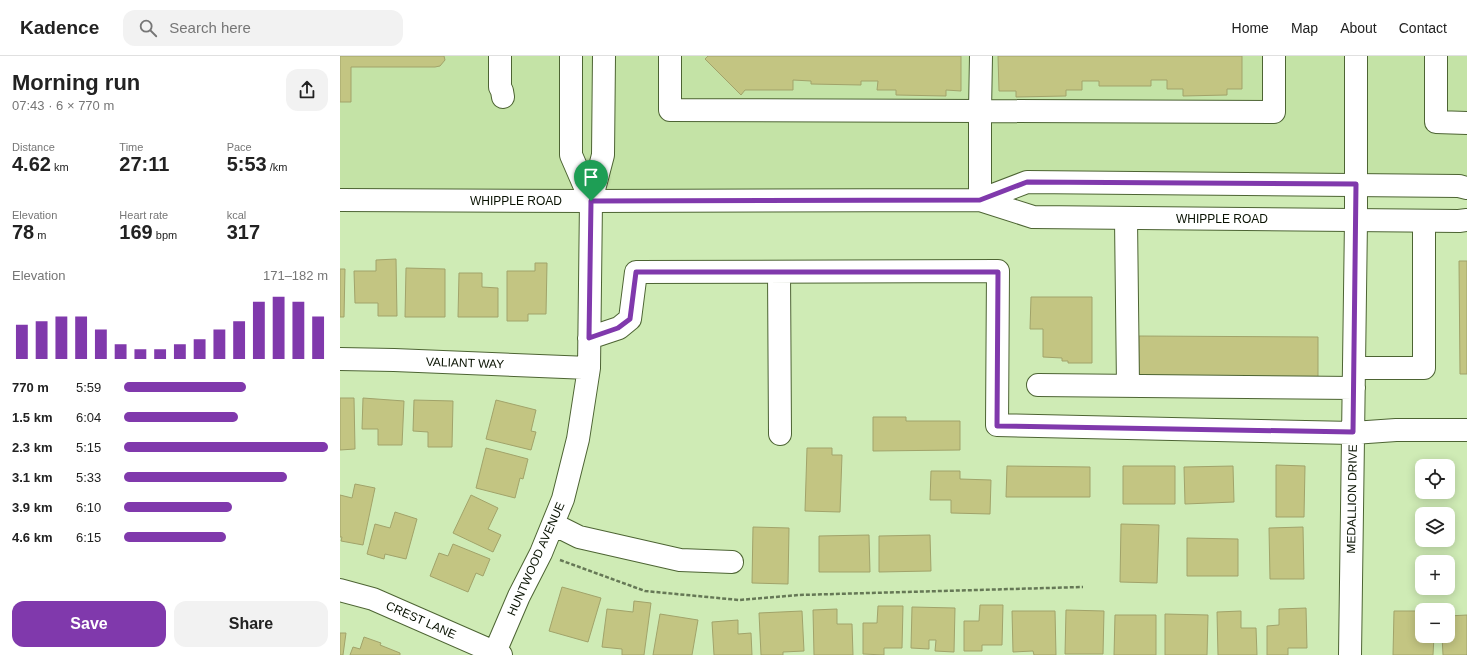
<!DOCTYPE html>
<html lang="en">
<head>
<meta charset="utf-8">
<style>
  :root { --surface:#fff; --page:#f2f2f2; --text:#222; --muted:#767676; --line:#e0e0e0; --accent:#8039ac }
  body { margin:0; font-family:Helvetica,sans-serif; background:var(--page); color:var(--text); height:100vh; display:flex; flex-direction:column; font-size:15px; white-space:nowrap }
  * { box-sizing:border-box; margin:0 }
  p { font-size:13px; color:var(--muted) }
  .icon { flex:none; width:22px; height:22px; fill:none; stroke:currentColor; stroke-width:2; stroke-linecap:round; stroke-linejoin:round }
  .map { position:relative; flex:1; overflow:hidden }
  .panel { display:flex; flex-direction:column; background:var(--surface); width:340px }
  .panel>* { flex:none }
  .tools { position:absolute; left:1075px; top:403px; display:grid; gap:8px }
  .tools a { display:grid; place-items:center; width:40px; height:40px; border-radius:8px; background:var(--surface); box-shadow:0 2px 10px #0003; font-size:20px }
  .pin { position:absolute; display:grid; place-items:center; width:34px; height:34px; color:#fff; margin:-41px -17px; border-radius:50% 50% 50% 0; rotate:-45deg; box-shadow:0 0 4px #0007 }
  .pin .icon { rotate:45deg }
  .round { display:grid; place-items:center; flex:none; width:42px; height:42px; border-radius:12px; background:var(--page) }
  .summary { display:flex; align-items:center; justify-content:space-between; height:68px; padding:0 12px }
  h1 { font-size:22px; font-weight:700; line-height:30px }
  .figures { display:grid; grid-template-columns:repeat(3,1fr); gap:6px; height:68px; padding:4px 12px }
  .figures div { display:grid; align-content:center }
  .figures b { font-size:20px; font-weight:700 }
  .figures small { font-size:11px; font-weight:400 }
  .figures p { font-size:11px }
  .chart { height:112px; padding:8px 12px }
  .chart p { display:flex; justify-content:space-between }
  .chart svg { width:100%; height:72px; margin-top:4px; stroke:var(--accent); stroke-width:6 }
  .action { display:flex; gap:8px; margin-top:auto; padding:8px 12px }
  .action a { flex:1; height:46px; border-radius:12px; background:var(--accent); color:#fff; font-size:16px; font-weight:700; line-height:46px; text-align:center }
  .action a+a { background:var(--page); color:var(--text) }
  ul { padding:0 12px; list-style:none; font-size:13px }
  li { display:grid; grid-template-columns:64px 48px 1fr; align-items:center; height:30px }
  li i { height:10px; border-radius:5px; background:var(--accent) }
  header { display:flex; align-items:center; gap:24px; box-sizing:border-box; height:56px; padding:0 20px; background:var(--surface); border-bottom:1px solid var(--line) }
  header strong { font-size:19px }
  nav { display:flex; gap:22px; margin-inline-start:auto; font-size:14px }
  .search { width:280px; height:36px; background:var(--page); display:flex; align-items:center; gap:10px; box-sizing:border-box; padding:0 14px; border-radius:12px; color:var(--muted); font-size:15px }
  main { display:flex; flex:1; min-height:0 }
  .map>svg:first-child { display:block }
  .built { fill:#c4e3a6 }
  .building { fill:#c3c582; stroke:#a1a36a }
  .lines { fill:none; stroke-linecap:round; stroke-linejoin:round }
  .minor-casing { stroke:#4d6433; stroke-width:24 }
  .major-casing { stroke:#4d6433; stroke-width:24 }
  .path { stroke:#667856; stroke-width:2.5; stroke-dasharray:4 2; stroke-linecap:butt }
  .minor { stroke:#fff; stroke-width:22 }
  .major { stroke:#fff; stroke-width:22 }
  .route-casing { stroke:#fff; stroke-width:8 }
  .route { stroke:#8039ac; stroke-width:5 }
  .labels { text-anchor:middle; dominant-baseline:central; stroke-width:3; stroke-linejoin:round; paint-order:stroke }
  .street-label { font-size:12px; fill:#091202; stroke:#fff }
</style>
</head>
<body>
<header>
<strong>Kadence</strong>
<div class="search"><svg class="icon" aria-label="search" viewBox="0 0 24 24"><circle cx="10" cy="10" r="6"/><path d="M15 15l6 6"/></svg>Search here</div>
<nav><a>Home</a><a>Map</a><a>About</a><a>Contact</a></nav>
</header>
<main>
<section class="panel">
<div class="summary"><div><h1>Morning run</h1><p>07:43 · 6 × 770 m</p></div><a class="round"><svg class="icon" aria-label="share" viewBox="0 0 24 24"><path d="M12 15V3M7 8l5-5 5 5M5 13v7h14v-7"/></svg></a></div>
<div class="figures">
<div><p>Distance</p><b>4.62<small> km</small></b></div>
<div><p>Time</p><b>27:11</b></div>
<div><p>Pace</p><b>5:53<small> /km</small></b></div>
</div>
<div class="figures">
<div><p>Elevation</p><b>78<small> m</small></b></div>
<div><p>Heart rate</p><b>169<small> bpm</small></b></div>
<div><p>kcal</p><b>317</b></div>
</div>
<div class="chart"><p><span>Elevation</span>171–182 m</p>
<svg viewBox="0 0 160 44" preserveAspectRatio="none"><path d="M5 44V23M15 44V21M25 44V18M35 44V18M45 44V26M55 44V35M65 44V38M75 44V38M85 44V35M95 44V32M105 44V26M115 44V21M125 44V9M135 44V6M145 44V9M155 44V18"/></svg>
</div>
<ul>
<li><b>770 m</b>5:59<i style="width:60%"></i></li>
<li><b>1.5 km</b>6:04<i style="width:56%"></i></li>
<li><b>2.3 km</b>5:15<i style="width:100%"></i></li>
<li><b>3.1 km</b>5:33<i style="width:80%"></i></li>
<li><b>3.9 km</b>6:10<i style="width:53%"></i></li>
<li><b>4.6 km</b>6:15<i style="width:50%"></i></li>
</ul>
<div class="action"><a>Save</a><a>Share</a></div>
</section>
<div class="map">
<svg width="1127" height="599" viewBox="0 0 1127 599">
  <rect width="100%" height="100%" fill="#cfebb5"/>
  <path class="built" d="M0,0H1127V132L687,126L640,144H0Z"/>
  <path class="building" d="M0,0H104L105,4L100,10L95,11H11V46H0Z
    M368,0H621V35L606,34V40L556,39V34H537L538,25H521V29L471,28V25L453,24V34H405L401,39L365,3Z
    M658,0H902V33H887V39L843,40V33H827V24H811V30H759V25H742V34H726V40L676,41V35H659Z
    M56,203L57,260H38V247H15L14,215H36V204Z
    M1119,205H1127V318H1120Z
    M195,207H207L206,258H188V265H167V215H195Z
    M66,212L105,213V261H65Z
    M0,213H5L4,261H0Z
    M119,217H142V231L158,232V261H118Z
    M691,241H752V307H728V305H722V302L703,301V273H690Z
    M799,280L978,281V324L799,323Z
    M0,342H14L15,393L0,394Z
    M23,342L64,345L62,389H38V373H22Z
    M74,344L113,345L112,391H88V376L73,375Z
    M156,344L196,354L191,375L196,376L191,394L146,383Z
    M533,361H566V365H620V394L533,395Z
    M146,392L188,403L183,423L180,422L175,442L136,432Z
    M467,392H492V399H502L500,456L465,455Z
    M936,409L965,410L964,461H936Z
    M667,410L750,411V441H666Z
    M783,410H835V448H783Z
    M893,410L894,446L845,448L844,411Z
    M591,415H620V423L651,424L650,458L611,457V444H590Z
    M15,428L35,432L23,489L1,485L2,481H0V439L12,442Z
    M131,439L158,452L148,473L161,479L153,496L113,477Z
    M55,456L77,463L66,503L45,498L44,503L27,498L35,468L50,472Z
    M781,468L819,469L817,527L780,526Z
    M413,471L449,472L448,528L412,527Z
    M963,471L964,523H930L929,472Z
    M529,479L530,516H479V480Z
    M590,479L591,515L539,516V480Z
    M847,482L898,483V520H847Z
    M113,488L150,503L143,520L136,517L128,536L90,520L99,497L108,500Z
    M222,531L261,542L248,586L209,575Z
    M294,545L311,547L304,599H282V593L262,591L267,553L293,556Z
    M640,549H663L662,589H642V595H624V565H639Z
    M538,550H563L562,592H544V599L523,598V567H537Z
    M572,551L615,552L614,596L595,595L596,584H589V593L571,592Z
    M966,552L967,592H948V599H927V570L939,569V553Z
    M497,553V568H512L513,599H474L473,554Z
    M726,554L764,555L763,598H725Z
    M462,555L464,595L443,596V599H421L419,557Z
    M672,555H715L716,599H694L693,595L673,596Z
    M901,555V572H916L917,599H878L877,556Z
    M1054,555H1082V580H1094L1093,599H1053Z
    M320,558L358,564L352,599H313Z
    M825,558L868,559L867,599H825Z
    M775,559H816V599H774Z
    M1127,559V598L1126,599H1103L1102,580H1108V560Z
    M398,564V578L411,577L412,599H374L372,566Z
    M0,577H6L3,599H0Z
    M24,581L41,587L40,589L60,597V599H10L13,591L20,593Z"/>
  <g class="lines">
    <g class="minor-casing">
      <path id="minor" d="M160,0V31L162,35L163,41
        M231,0V99L251,145
        M330,0V54L640,55L641,0
        M1096,0V66L1127,67
        M640,144V55L934,56V0
        M786,163L788,330
        M439,216L440,378
        M249,282L279,272L290,263L296,216L658,215L657,369L1013,377L1056,374H1127
        M0,303L54,304L249,312
        M1014,312H1084V165
        M698,329L1014,332
        M213,468L239,481L340,504L392,506
        M0,534L33,543L161,599
        M155,596L179,540L201,497L223,443L238,383L249,312L251,145L263,99L264,0
        M1010,599L1016,164V0"/>
    </g>
    <g class="major-casing">
      <path id="major" d="M0,144L251,145L640,144L693,161L1119,165L1127,164
        M640,144L687,126L1119,130L1127,132"/>
    </g>
    <path class="path" d="M220,504L305,535L399,544L459,539L743,531"/>
    <use href="#minor" class="minor"/>
    <use href="#major" class="major"/>
  </g>
  <g class="lines">
    <g class="route-casing">
      <path id="route" d="M687,126L1016,128L1013,376L657,370L658,216H296L290,263L278,272L249,282L251,145L640,144Z"/>
    </g>
    <use href="#route" class="route"/>
  </g>
  <g class="labels">
    <g class="street-label">
      <text x="176" y="145">WHIPPLE ROAD</text>
      <text x="882" y="163">WHIPPLE ROAD</text>
      <text transform="translate(125 307) rotate(2)">VALIANT WAY</text>
      <text transform="translate(1012 443) rotate(-89)">MEDALLION DRIVE</text>
      <text transform="translate(196 503) rotate(-66)">HUNTWOOD AVENUE</text>
      <text transform="translate(81 564) rotate(24)">CREST LANE</text>
    </g>
  </g>
</svg>
<div class="tools">
<a><svg class="icon" aria-label="locate" viewBox="0 0 24 24"><circle cx="12" cy="12" r="6"/><path d="M12 2v4M12 18v4M2 12h4M18 12h4"/></svg></a>
<a><svg class="icon" aria-label="layers" viewBox="0 0 24 24"><path d="M12 4l9 5-9 5-9-5zM3 14l9 5 9-5"/></svg></a>
<a>+</a>
<a>−</a>
</div>
<div class="pin" style="left:251px;top:145px;background:#1e9e55"><svg class="icon" aria-label="arrive" viewBox="0 0 24 24"><path d="M6 21V4h12l-3 4 3 4H6"/></svg></div>
</div>
</main>
</body>
</html>
